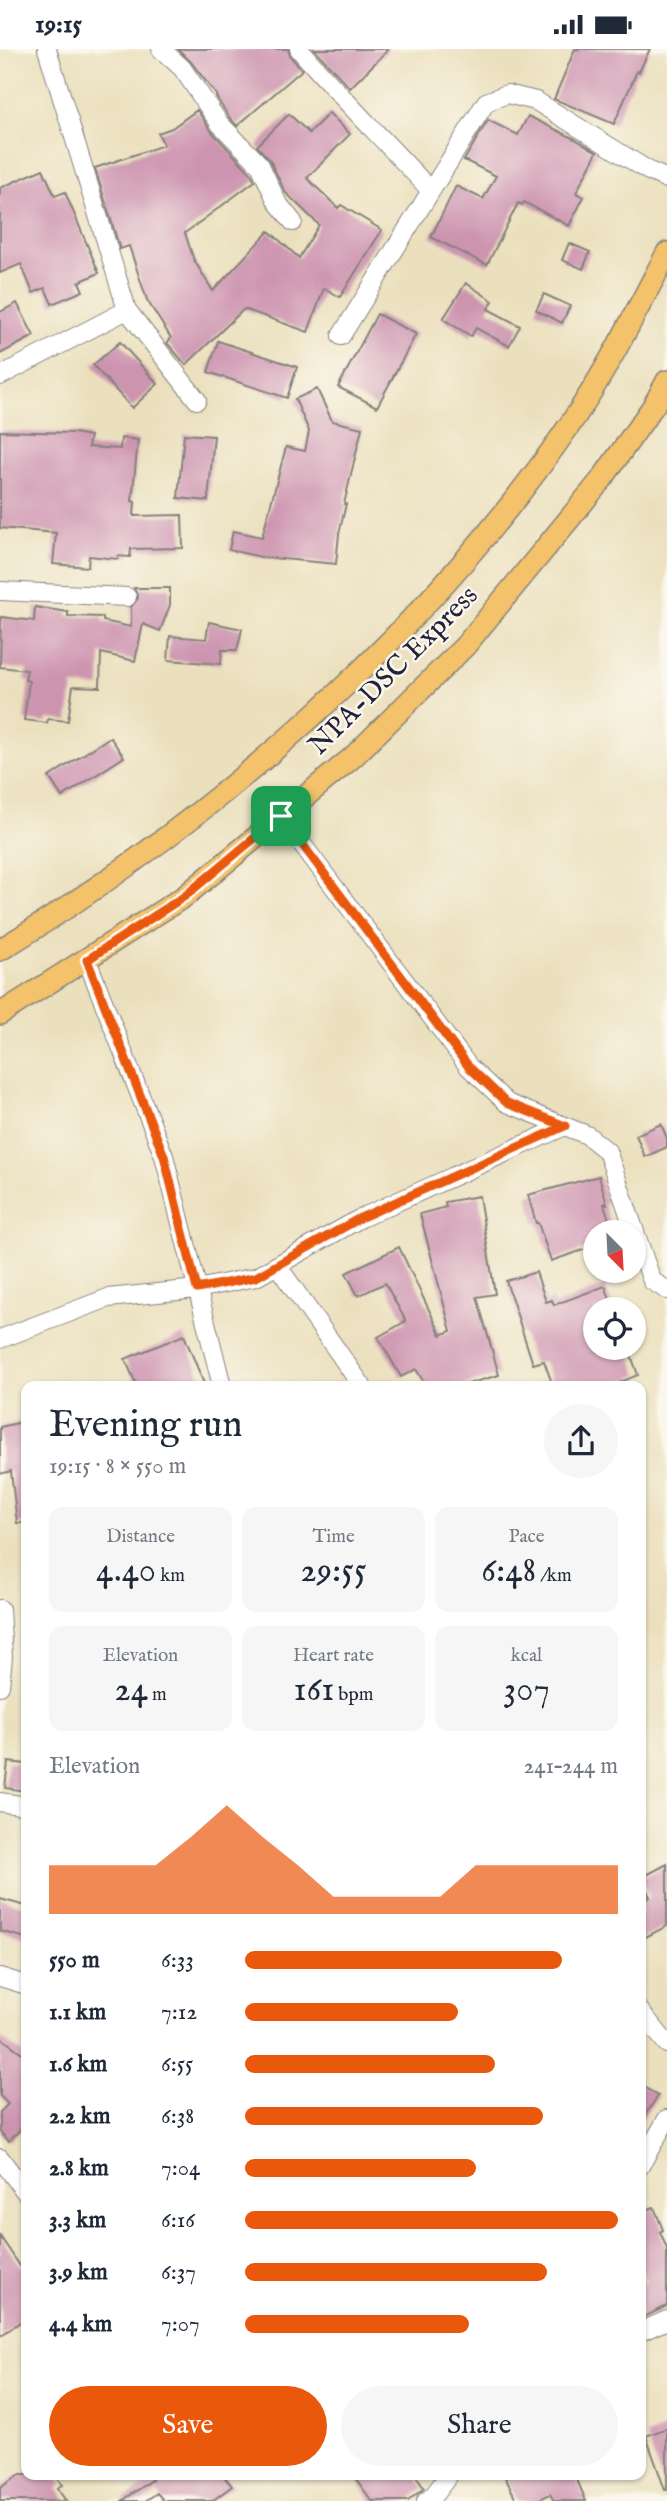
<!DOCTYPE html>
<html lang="en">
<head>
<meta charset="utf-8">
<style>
  :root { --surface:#fff; --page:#f6f6f7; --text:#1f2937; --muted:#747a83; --accent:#ea580c }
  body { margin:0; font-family:"IM FELL English",serif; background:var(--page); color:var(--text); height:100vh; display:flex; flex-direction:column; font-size:26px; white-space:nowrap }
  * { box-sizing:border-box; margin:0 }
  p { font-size:23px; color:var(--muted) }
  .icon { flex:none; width:38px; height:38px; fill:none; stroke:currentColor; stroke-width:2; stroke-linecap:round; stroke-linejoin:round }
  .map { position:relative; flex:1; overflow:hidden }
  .drawer { position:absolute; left:21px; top:1332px; width:625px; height:1099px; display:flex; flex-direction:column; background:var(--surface); border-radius:14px; box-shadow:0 2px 5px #0004 }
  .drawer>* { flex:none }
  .needle { width:46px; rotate:156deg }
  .controls { position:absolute; left:583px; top:1171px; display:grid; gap:14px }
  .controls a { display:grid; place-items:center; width:63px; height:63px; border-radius:50%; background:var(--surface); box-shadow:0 2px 5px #0004; font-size:35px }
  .pin { position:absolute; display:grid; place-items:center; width:60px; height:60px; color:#fff; margin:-30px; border-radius:14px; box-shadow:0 4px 10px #0006 }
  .round { display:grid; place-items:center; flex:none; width:74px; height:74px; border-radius:37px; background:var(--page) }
  .summary { display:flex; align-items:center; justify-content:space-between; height:119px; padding:0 28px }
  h1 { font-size:38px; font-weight:600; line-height:52px }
  .metrics { display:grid; grid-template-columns:repeat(3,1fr); gap:10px; height:119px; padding:7px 28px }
  .metrics div { display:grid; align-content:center; border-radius:14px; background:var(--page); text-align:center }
  .metrics b { font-size:35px; font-weight:600 }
  .metrics small { font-size:19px; font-weight:400 }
  .metrics p { font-size:19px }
  .chart { height:196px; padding:14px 28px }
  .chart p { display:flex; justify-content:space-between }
  .chart svg { width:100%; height:126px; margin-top:7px; fill:var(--accent); opacity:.7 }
  .action { display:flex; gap:14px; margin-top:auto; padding:14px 28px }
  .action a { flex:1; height:80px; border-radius:42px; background:var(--accent); color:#fff; font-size:28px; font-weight:600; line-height:80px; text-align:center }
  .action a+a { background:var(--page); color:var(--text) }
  ul { padding:0 28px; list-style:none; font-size:23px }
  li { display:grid; grid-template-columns:112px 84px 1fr; align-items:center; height:52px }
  li i { height:18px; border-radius:9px; background:var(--accent) }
  .status { display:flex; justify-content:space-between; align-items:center; height:49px; padding:0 35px; background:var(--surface); direction:ltr }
  .status svg { height:19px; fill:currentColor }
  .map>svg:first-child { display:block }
  .building { fill:#cd94b0 }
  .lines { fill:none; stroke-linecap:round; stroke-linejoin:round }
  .minor-casing { stroke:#86817c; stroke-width:20 }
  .major-casing { stroke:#86817c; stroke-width:24 }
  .minor { stroke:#fff; stroke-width:18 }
  .major { stroke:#f3c26a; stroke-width:21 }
  .route-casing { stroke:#fff; stroke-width:14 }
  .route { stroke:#ea580c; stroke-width:9 }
  .labels { text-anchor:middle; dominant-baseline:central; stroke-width:5; stroke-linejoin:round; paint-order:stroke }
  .street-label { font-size:28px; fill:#22223b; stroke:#fbf7ec }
</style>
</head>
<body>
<div class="status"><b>19:15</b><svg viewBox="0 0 49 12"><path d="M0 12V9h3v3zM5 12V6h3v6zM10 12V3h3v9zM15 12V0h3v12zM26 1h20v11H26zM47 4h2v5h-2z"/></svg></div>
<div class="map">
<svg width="667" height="2452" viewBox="0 0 667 2452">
  <rect width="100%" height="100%" fill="#fbf7ec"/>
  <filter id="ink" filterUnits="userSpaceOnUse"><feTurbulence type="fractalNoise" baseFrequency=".0143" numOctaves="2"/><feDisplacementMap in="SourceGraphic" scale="14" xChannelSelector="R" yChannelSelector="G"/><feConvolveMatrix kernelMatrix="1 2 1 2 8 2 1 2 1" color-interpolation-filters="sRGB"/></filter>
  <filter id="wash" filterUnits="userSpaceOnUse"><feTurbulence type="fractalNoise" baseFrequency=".00686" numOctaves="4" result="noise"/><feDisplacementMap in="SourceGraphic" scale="28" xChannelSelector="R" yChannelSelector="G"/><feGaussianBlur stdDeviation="1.57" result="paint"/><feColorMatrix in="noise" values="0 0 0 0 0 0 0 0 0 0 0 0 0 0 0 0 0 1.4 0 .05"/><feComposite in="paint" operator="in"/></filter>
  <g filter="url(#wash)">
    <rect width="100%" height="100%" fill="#ebe0be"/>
    <g id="blocks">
      <path class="building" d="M178,0H288L290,7L302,21L237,77L229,68L216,48L217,47L191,13Z
        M314,0H389L350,39Z
        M575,0H650L639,23L637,22L614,75L554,50Z
        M197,61L212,83L250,123L255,132L185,184L194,211L213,242L269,182L299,209L319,176L285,143L270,111L257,97L289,65L309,84L329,64L350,85L307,129L338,159L341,156L382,181L340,248L324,239L308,283L244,260L186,316L167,294L171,289L147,251L129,197L120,200L95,119L164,96L158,84L172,79Z
        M528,67L575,90L597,103L576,144L584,148L569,177L524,153L522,156L518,154L487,216L431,188L456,137L483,150L496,127L464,111L488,71L518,86Z
        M43,120L55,147L65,143L99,224L79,233L83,242L52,255L45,239L33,244L21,215L0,224V139Z
        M569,194L590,203L583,220L562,211Z
        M466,234L493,252L488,260L520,277L509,297L476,279L471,287L443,270Z
        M544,245L570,257L562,274L536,261Z
        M17,254L34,287L0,305V263Z
        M377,265L416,285L377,358L338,338Z
        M218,292L297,318L287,349L208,323Z
        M120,293L158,335L132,359L93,316Z
        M317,340L332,372L362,379L344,455H346L339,485L336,515L261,508L229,501L233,482L262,488L286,398L305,402L309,382L295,350Z
        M0,382L74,384L90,387L88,398L120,400L121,389L138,391L132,452L135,453L134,467L182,466L183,499L131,500L130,508L118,507V510L89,507L88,518L53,515L56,484L0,479Z
        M184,385L214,387L208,452L178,449Z
        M134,539H170V556L160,582L143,575L135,612L101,604L100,638L73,637L68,672L48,670L47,674L24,671L29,632L25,631L27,621L0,618L1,568L34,572L35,558L68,563V567L103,568V572L131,578V558L138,549Z
        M209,573L242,580L237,601H222L221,615L168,611L170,587L206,590Z
        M110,688L124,708L62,748L49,728Z
        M661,1075L667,1089V1098L645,1108L636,1086Z
        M599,1127L607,1155H604L613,1183H595V1197L551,1212L538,1174H536L528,1146Z
        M479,1147L495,1245L477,1248L499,1326L461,1337H426L416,1320L401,1328L378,1288L406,1272L385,1234L358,1247L346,1224L399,1198L441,1286L451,1282L420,1165L446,1158L445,1153Z
        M536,1223L546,1253L552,1251L554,1256L605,1237L614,1260H595V1298H628L638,1326L620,1333L621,1337H553L544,1312L533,1315L506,1232Z
        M184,1286L205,1337H137L125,1310Z
        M26,1372V1474H17L11,1422L0,1425V1378Z
        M8,1713L26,1715V1742L5,1739Z
        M667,1815V1877L640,1891V1853L650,1848L641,1829Z
        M0,1850L26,1857V1889L0,1882Z
        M0,1988L26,2007V2075L9,2092L0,2083V2063L8,2055L0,2047Z
        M640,2035L658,2047L640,2073Z
        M654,2158L663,2181L660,2183L667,2200V2257L640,2270V2231L643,2235L647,2234L640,2218V2163Z
        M0,2187L26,2226V2269L0,2287Z
        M667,2379V2441H665L646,2387Z
        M19,2426H55L62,2436L57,2439L66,2452H0V2439Z
        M148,2426H223L232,2437L212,2452H164L157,2444L145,2452H122L152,2431Z
        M353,2426H415L424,2439L408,2452H372Z
        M504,2426H575L586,2452H554L550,2445L536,2452H517Z"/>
    </g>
  </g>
  <g filter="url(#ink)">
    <use href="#blocks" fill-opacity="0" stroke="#86817c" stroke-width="2"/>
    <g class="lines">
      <g class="minor-casing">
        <path id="minor" d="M47,0L127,261L197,351
          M161,0L182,19L220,75L260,116L277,153L293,173
          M299,0C341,49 387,94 431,142
          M341,287L486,53L507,45L536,52L649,122L667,130
          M0,327L127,261
          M0,542L127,548
          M281,767L469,1018L507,1054L587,1086L607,1102L652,1232L667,1241
          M87,911L164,1107L222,1337
          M277,1216L362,1337
          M0,1290L108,1249L197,1240L256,1228L361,1169L565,1077
          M0,1560L3,1608L0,1637
          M0,1753L26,1757
          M0,1928L26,1936
          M640,1962L667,1995
          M0,2109L26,2144
          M640,2117L667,2070
          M640,2283L667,2271
          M426,2452L433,2447L449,2426"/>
      </g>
      <g class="major-casing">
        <path id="major" d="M0,901C218,768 426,585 571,374C607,321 637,261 667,204
          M0,965L185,847L353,708L465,597L602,430L654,356L667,332"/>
      </g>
      <use href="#minor" class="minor"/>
      <use href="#major" class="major"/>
    </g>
  </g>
  <g class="lines" filter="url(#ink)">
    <g class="route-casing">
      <path id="route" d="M281,767L469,1018L507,1054L565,1077L360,1169L256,1228L197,1240L164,1107L87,911L185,847Z"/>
    </g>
    <use href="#route" class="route"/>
  </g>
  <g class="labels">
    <g class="street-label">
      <text transform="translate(394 622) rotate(-45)">NPA-DSC Express</text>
    </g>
  </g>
</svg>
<div class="controls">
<a><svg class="needle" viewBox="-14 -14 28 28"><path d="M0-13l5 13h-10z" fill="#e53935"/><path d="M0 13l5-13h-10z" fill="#747a83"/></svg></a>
<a><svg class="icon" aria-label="locate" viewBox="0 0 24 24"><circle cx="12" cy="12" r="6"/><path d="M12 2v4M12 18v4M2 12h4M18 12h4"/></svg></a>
</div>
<div class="pin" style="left:281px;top:767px;background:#1e9e55"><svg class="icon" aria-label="arrive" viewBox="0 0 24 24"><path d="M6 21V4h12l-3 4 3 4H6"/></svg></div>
<section class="drawer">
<div class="summary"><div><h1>Evening run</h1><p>19:15 · 8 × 550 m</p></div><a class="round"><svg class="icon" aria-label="share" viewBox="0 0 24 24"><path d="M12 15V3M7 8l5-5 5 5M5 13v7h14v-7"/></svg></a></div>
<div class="metrics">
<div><p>Distance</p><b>4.40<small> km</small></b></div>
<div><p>Time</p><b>29:55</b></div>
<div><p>Pace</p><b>6:48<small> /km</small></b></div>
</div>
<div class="metrics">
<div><p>Elevation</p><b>24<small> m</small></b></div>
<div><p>Heart rate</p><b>161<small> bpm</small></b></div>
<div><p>kcal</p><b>307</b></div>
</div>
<div class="chart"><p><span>Elevation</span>241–244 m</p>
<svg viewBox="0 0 160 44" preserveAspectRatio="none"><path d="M0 44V27L10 27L20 27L30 27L40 17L50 6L60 17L70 27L80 38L90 38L100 38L110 38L120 27L130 27L140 27L150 27L160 27V44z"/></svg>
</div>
<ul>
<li><b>550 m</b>6:33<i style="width:85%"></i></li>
<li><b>1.1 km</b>7:12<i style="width:57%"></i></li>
<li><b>1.6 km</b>6:55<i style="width:67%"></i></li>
<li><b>2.2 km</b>6:38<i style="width:80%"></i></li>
<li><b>2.8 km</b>7:04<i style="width:62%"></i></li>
<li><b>3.3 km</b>6:16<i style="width:100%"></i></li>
<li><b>3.9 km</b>6:37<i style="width:81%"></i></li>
<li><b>4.4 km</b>7:07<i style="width:60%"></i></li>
</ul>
<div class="action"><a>Save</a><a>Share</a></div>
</section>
</div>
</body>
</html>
